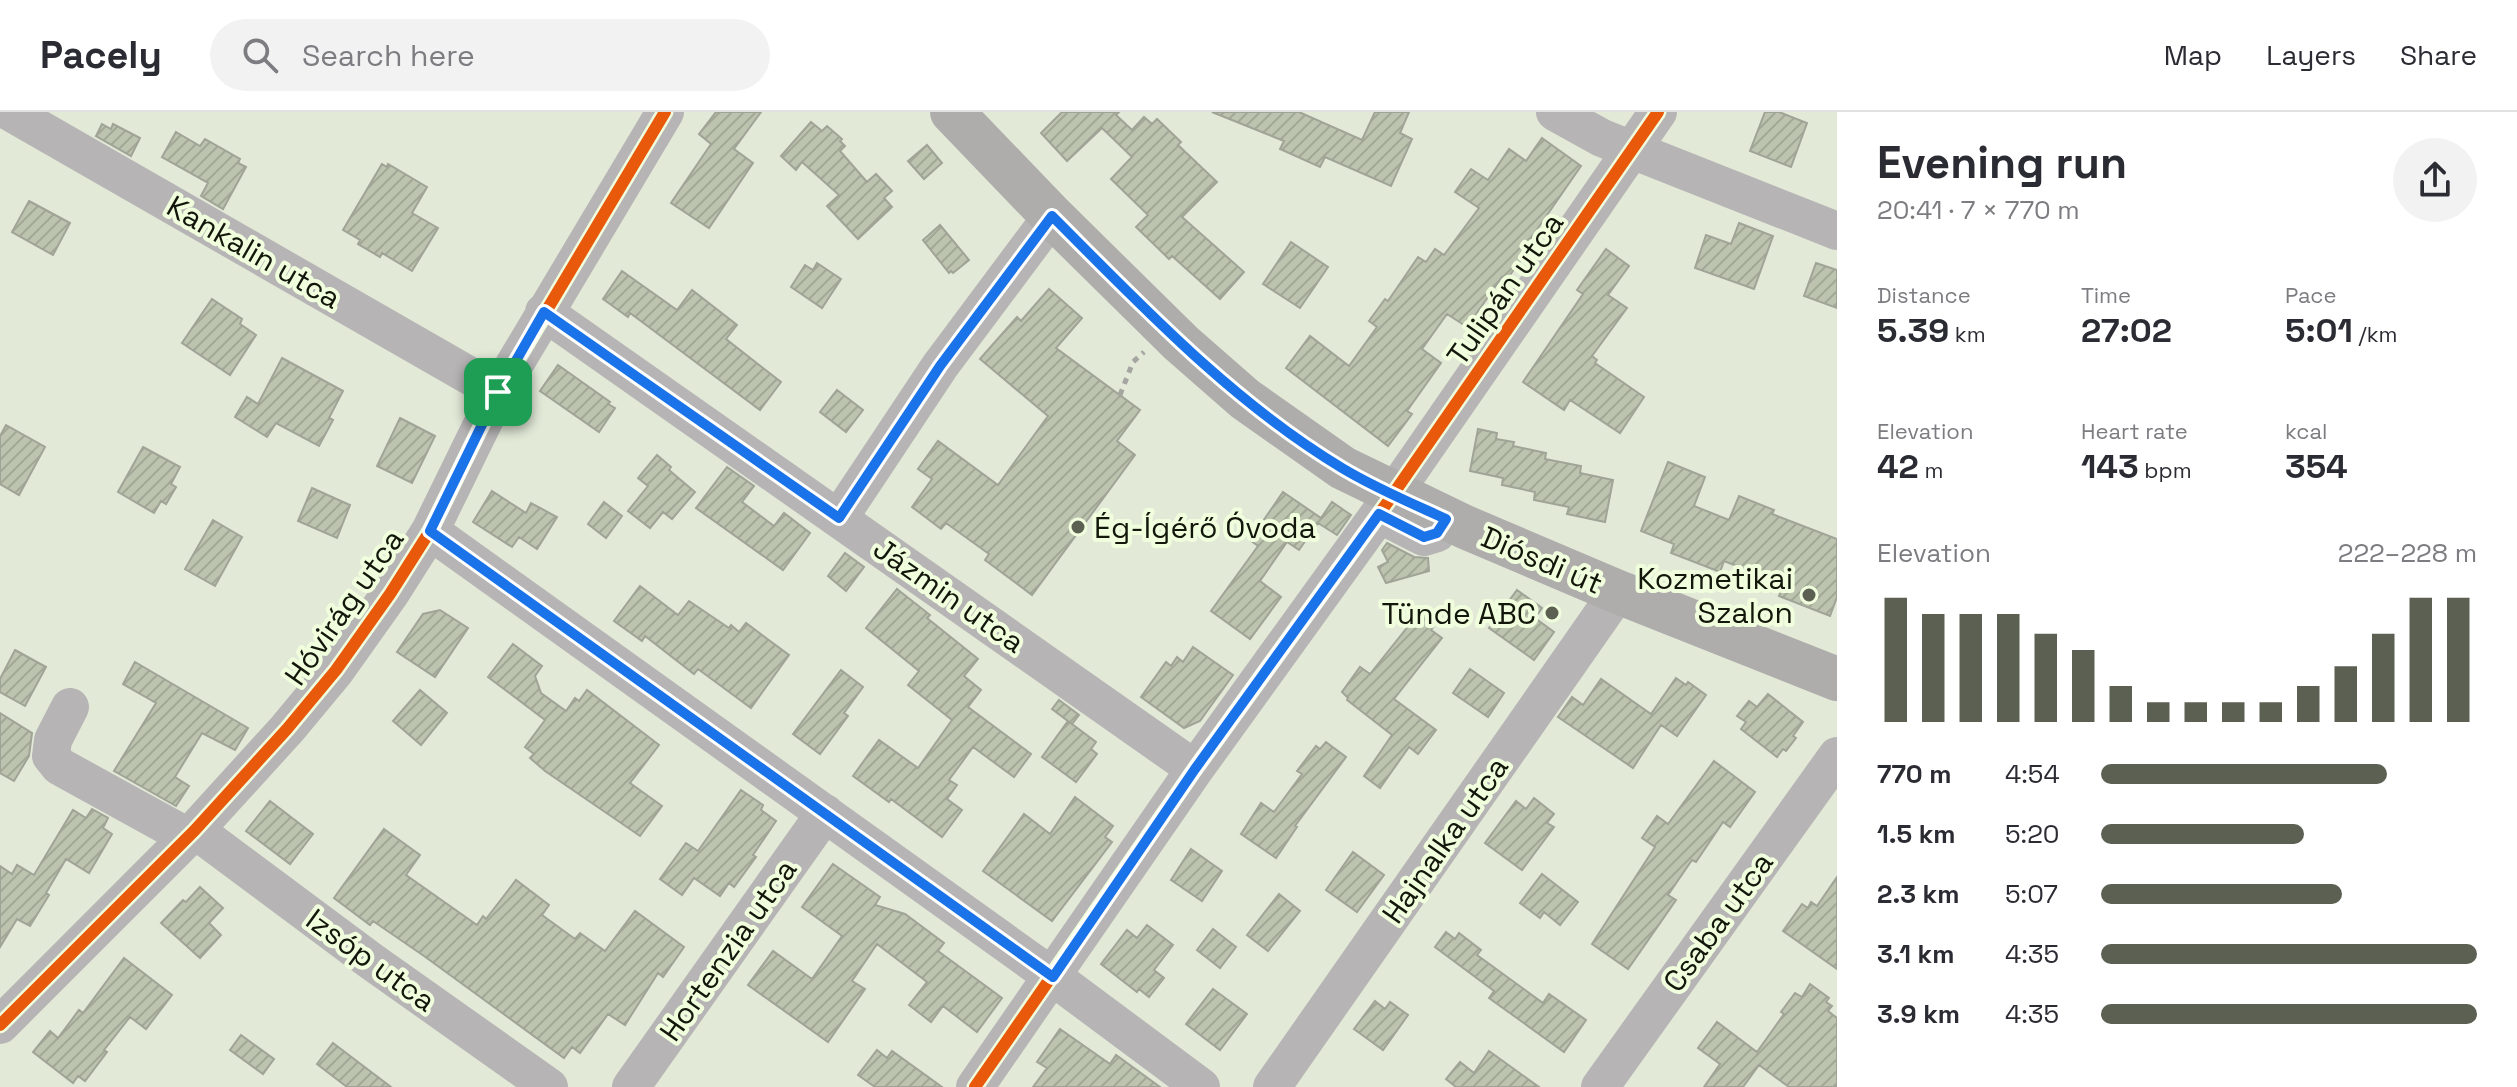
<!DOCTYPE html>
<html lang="en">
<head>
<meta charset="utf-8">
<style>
  :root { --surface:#fff; --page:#f2f2f3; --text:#2b2b33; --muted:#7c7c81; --line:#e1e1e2; --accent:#5b6052 }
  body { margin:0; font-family:"Space Grotesk",sans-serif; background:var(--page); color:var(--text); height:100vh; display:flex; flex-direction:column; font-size:30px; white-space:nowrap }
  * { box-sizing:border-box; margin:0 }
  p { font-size:26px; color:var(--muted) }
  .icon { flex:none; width:44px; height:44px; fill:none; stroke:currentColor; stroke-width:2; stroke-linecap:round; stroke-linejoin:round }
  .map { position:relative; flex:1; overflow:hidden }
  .side { display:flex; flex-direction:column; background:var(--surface); width:680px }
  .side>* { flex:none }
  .pin { position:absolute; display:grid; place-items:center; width:68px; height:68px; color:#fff; margin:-34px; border-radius:16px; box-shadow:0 4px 12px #0006 }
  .round { display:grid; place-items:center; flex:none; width:84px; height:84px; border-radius:42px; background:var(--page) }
  .head { display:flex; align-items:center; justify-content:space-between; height:136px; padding:0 40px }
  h1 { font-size:44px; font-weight:600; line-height:60px }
  .metrics { display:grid; grid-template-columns:repeat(3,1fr); gap:12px; height:136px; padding:8px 40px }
  .metrics div { display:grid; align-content:center }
  .metrics b { font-size:34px; font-weight:600 }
  .metrics small { font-size:22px; font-weight:400 }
  .metrics p { font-size:22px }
  .chart { height:224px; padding:16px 40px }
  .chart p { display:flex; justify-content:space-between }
  .chart svg { width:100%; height:144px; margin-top:8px; stroke:var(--accent); stroke-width:6 }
  ul { padding:0 40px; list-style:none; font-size:26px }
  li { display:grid; grid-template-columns:128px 96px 1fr; align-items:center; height:60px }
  li i { height:20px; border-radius:10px; background:var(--accent) }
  header { display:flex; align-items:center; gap:48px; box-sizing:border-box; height:112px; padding:0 40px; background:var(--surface); border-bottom:2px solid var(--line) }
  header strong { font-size:38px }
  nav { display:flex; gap:44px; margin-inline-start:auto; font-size:28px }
  .search { width:560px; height:72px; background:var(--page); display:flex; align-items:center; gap:20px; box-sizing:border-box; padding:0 28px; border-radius:44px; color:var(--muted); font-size:30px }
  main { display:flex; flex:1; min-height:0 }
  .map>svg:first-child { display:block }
  .building { fill:url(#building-hatch); stroke:#9fa497; stroke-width:2 }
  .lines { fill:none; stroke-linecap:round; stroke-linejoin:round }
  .path { stroke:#a5a5a2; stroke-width:5; stroke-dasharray:6 6; stroke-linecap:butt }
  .minor { stroke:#b6b4b5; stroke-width:38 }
  .major { stroke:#aeadac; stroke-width:44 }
  .cycleway-casing { stroke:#f1fedd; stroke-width:17 }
  .cycleway { stroke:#e8590c; stroke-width:12 }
  .route-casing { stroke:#fff; stroke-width:16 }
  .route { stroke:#1a73e8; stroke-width:10 }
  .poi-dot { fill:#5b6052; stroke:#f1fedd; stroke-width:3 }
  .labels { text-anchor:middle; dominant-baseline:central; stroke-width:8; stroke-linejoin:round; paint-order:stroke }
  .street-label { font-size:30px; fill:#12160b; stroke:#f1fedd }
  .poi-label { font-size:30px; fill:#12160b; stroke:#f1fedd; text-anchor:end }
</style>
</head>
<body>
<header>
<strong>Pacely</strong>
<div class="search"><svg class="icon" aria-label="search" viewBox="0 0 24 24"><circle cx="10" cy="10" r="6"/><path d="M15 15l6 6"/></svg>Search here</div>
<nav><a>Map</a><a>Layers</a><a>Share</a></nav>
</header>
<main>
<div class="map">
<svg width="1837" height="975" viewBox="0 0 1837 975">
  <defs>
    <pattern id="building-hatch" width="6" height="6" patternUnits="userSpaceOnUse" patternTransform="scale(2)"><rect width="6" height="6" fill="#bcc4af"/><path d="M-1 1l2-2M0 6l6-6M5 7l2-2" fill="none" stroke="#a1a895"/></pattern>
  </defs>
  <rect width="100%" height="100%" fill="#e2e9d7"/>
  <path class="building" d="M716,0H761L734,37L753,51L709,116L671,91L711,32L699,22Z
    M1062,0H1119L1116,3L1132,18L1144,5L1152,12L1157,7L1181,30L1178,33L1217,70L1182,105L1244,160L1220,187L1172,144L1169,147L1136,115L1148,103L1111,67L1132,45L1102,16L1067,49L1041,21Z
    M1212,0H1299L1362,28L1375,0H1409L1400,21L1412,27L1391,74L1325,45L1320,55L1280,37L1284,29Z
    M1765,0H1779L1807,11L1791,55L1750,39Z
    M811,10L822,19L827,14L842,27L840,29L845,34L840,39L867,70L876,62L892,79L884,86L892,95L858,127L827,94L839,83L802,50L796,58L781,44Z
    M102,12L111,17L113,12L140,26L131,44L96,24Z
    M176,20L200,34L205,27L240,47L238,51L246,55L223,97L201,84L208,71L162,45Z
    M1542,26L1581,54L1527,132L1531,135L1506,168L1502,165L1467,215L1447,202L1422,237L1441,251L1407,299L1412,302L1388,334L1286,256L1310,224L1349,254L1377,215L1369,209L1385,187L1388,189L1418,145L1426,150L1435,137L1444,143L1479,96L1455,80L1471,57L1488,68L1509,37L1526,49Z
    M927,33L942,51L924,67L908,49Z
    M382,52L387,55L388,52L427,75L412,101L438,116L412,159L382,141L380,145L358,132L360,128L343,118Z
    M29,89L70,111L53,143L12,120Z
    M1739,111L1773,124L1754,177L1695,156L1706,123L1731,132Z
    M940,113L969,148L953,161L951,159L949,161L923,128Z
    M1291,130L1328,155L1300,196L1263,172Z
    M1606,137L1629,154L1608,183L1627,196L1592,244L1597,248L1595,251L1644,285L1620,321L1570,288L1564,298L1523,270L1583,182L1577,178Z
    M817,151L841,167L822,196L791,175L805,153L813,158Z
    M1816,151L1837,158V196L1804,184Z
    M622,159L677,198L692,178L737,213L726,227L781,270L760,298L630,201L628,205L603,187Z
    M1049,177L1082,206L1056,236L1140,298L1117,329L1135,343L1032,483L985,448L989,442L946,411L941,417L912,395L932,367L918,357L938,329L998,373L1048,304L980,247L1017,205L1021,209Z
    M212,187L242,207L240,212L256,223L230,263L182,231Z
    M282,246L343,279L329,306L333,308L319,334L276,311L267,325L235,305L247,285L258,292Z
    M558,253L610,290L608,292L615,296L599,320L540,279Z
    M837,278L863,298L846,320L820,300Z
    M400,306L435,324L412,371L377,354Z
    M6,313L45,335L19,383L0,372V324Z
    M1478,317L1497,321L1496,327L1514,330L1513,334L1546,341L1545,347L1581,354L1580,361L1613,368L1605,410L1567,402L1569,395L1534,388L1535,380L1502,373L1503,366L1470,359Z
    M143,335L180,355L171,372L176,375L166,392L161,389L154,401L118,380Z
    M657,343L671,355L669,358L695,380L672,407L663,400L650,416L628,399L648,374L638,366Z
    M1668,350L1705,365L1694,394L1729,408L1739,384L1774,398L1772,402L1837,427V485L1830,504L1779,484L1784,472L1724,449L1720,460L1671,441L1674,432L1641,419Z
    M727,355L754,374L742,390L774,414L784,401L810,421L783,458L696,396Z
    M312,376L350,393L337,426L298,409Z
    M492,379L526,401L531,391L557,405L537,437L519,425L512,435L473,410Z
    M1283,380L1321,406L1332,390L1351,403L1337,423L1318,411L1299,438L1287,430L1260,469L1281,485L1250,527L1211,499L1258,434L1250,428Z
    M604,390L622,404L606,426L588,412Z
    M213,408L242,425L215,474L185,457Z
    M1387,431L1414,445L1428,446L1429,459L1386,471L1378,455L1388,450L1382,438Z
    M845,441L864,455L846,479L828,464Z
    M640,474L678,503L689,489L729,516L731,513L739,520L746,511L789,543L751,596L698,557L694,562L645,524L642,529L614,509Z
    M897,477L930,503L927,506L978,547L964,564L981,578L968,595L1031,642L1014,665L973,635L949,668L957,673L947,687L962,698L942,725L891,687L889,690L853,664L879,628L918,656L952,608L908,573L919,559L866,516Z
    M1517,478L1542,496L1535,506L1554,520L1534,548L1489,516Z
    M1422,497L1438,509L1431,518L1442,526L1394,587L1436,618L1418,642L1409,635L1380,676L1364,664L1392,623L1347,588L1348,586L1342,580L1360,555L1370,562Z
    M440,498L468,516L435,565L397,540L423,502Z
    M513,532L542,554L535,564L541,581L566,599L575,586L579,589L587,578L659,633L630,671L662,694L640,724L545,659L530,646L534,642L525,635L545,608L488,565Z
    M1193,535L1233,563L1200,609L1184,616L1141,585L1166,550L1171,554L1177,545L1183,550Z
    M15,538L46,555L25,594L0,580V567Z
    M135,550L248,616L235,638L202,621L175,665L189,674L176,694L114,659L156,591L123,572Z
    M1470,557L1504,581L1488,605L1453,581Z
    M841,558L863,575L844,601L848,604L820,642L793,622Z
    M1676,566L1686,573L1688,570L1706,583L1677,624L1661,613L1633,656L1558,605L1572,585L1583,593L1601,567L1651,602Z
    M420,578L447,601L421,633L393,609Z
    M1768,582L1803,610L1793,624L1796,626L1786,639L1783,637L1777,645L1741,617L1746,610L1737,604L1749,589L1757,595Z
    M1059,588L1079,603L1072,612L1052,597Z
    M0,601L32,621L29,644L14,669L0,661Z
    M1068,609L1096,630L1091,637L1097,642L1076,670L1042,645Z
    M1326,630L1346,645L1295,714L1297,715L1276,746L1241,722L1261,691L1274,700L1302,662L1297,659L1316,634L1320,637Z
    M1714,649L1755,680L1730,715L1723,710L1696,750L1692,748L1668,783L1676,788L1628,857L1592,832L1655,735L1642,726L1657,704L1668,712Z
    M741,678L763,693L761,698L776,709L753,743L756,745L734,775L729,771L720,784L694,766L682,783L660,767L686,731L698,739Z
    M1075,685L1113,714L1105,725L1112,730L1052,809L983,759L1024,702L1050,722Z
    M1534,686L1554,702L1547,711L1554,715L1522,758L1485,731L1516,689L1526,697Z
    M270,689L313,722L290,752L246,719Z
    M92,697L108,706L103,716L112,722L89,761L66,747L46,781L49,783L30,814L17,807L0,835V754L12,762L17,753L34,763L73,698L86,706Z
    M384,717L420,743L406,763L477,813L483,804L486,807L516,768L549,793L542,803L575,827L580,821L605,839L635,799L684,835L663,865L658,861L625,913L608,902L580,941L572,935L564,946L424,844L373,809L370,813L334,786Z
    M1191,737L1222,759L1202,789L1171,768Z
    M1353,740L1384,763L1357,800L1326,778Z
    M833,752L880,785L875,793L905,802L944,831L938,839L1002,886L977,920L943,894L931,910L909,893L927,870L877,832L852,869L865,877L828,930L748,873L773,839L812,867L842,824L802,795Z
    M1542,762L1578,790L1560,813L1544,800L1540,806L1520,791Z
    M1837,765V857L1783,819L1802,792L1808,796L1811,790L1817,794Z
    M200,775L223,796L209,811L221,823L200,846L161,811L183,788L186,790Z
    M1279,782L1300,799L1268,839L1247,823Z
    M1147,813L1173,833L1154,858L1164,866L1149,885L1139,877L1137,880L1101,852L1127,818L1137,826Z
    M1213,817L1236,835L1220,856L1197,838Z
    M1446,820L1455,827L1459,821L1481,838L1477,843L1543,891L1549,882L1586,908L1564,940L1489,886L1494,879L1435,835Z
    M124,846L172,883L146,917L130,905L104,938L107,940L85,969L78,964L73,971L33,940L50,919L58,926L79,898L83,901Z
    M1810,872L1829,886L1826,890L1832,894L1828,899L1837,906V975H1789L1759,953L1743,975H1704L1720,952L1698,936L1717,910L1757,940L1784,902L1781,900L1795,881L1802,885Z
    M1213,877L1247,902L1220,938L1186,912Z
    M1375,889L1385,897L1390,890L1408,903L1383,938L1354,917Z
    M1060,917L1110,952L1116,943L1160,975H1033L1047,956L1037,950Z
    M241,923L274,947L263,962L230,938Z
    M333,931L391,975H347L317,952Z
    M877,938L887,946L892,939L942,975H875L858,963Z
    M1489,939L1539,975H1456L1446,967L1460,950L1474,961Z"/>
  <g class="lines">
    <path class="path" d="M1120,283L1133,250L1144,240"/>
    <path class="minor" d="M10,0L498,280
      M1555,0L1602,26L1837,119
      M544,200L1195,657
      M1379,402L1424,425L1437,421L1446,407
      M839,406L940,254L1052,104
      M430,419L1053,865L1201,975
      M70,595L53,628L51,644L59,654L188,725
      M195,718L371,849L549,975
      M0,913L195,718L287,617L336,558L390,482L430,419L498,280L665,0
      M631,975L825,701
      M975,975L1195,657L1387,391L1658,0
      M1272,975L1618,480
      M1600,975L1837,644"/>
    <path class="major" d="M952,0L1052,104L1181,231L1245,287L1343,356L1465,415L1618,480L1837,567"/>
    <g class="cycleway-casing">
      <path id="cycleway" d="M0,913L195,718L287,617L336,558L390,482L430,419L498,280L665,0
        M975,975L1195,657L1387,391L1658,0"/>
    </g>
    <use href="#cycleway" class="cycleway"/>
  </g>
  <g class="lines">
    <g class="route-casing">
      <path id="route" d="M1052,104C1142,194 1232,290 1342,356C1375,376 1411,391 1446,407L1437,421L1424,425L1379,402L1195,657L1053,865L430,419L498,280L544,200L839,406L940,254Z"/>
    </g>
    <use href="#route" class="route"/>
  </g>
  <g class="poi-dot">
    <circle cx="1078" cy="415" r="8"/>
    <circle cx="1809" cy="483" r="8"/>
    <circle cx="1552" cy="501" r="8"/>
  </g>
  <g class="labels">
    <g class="street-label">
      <text transform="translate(254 140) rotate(30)">Kankalin utca</text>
      <text transform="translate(1505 177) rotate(-55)">Tulipán utca</text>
      <text transform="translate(1542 448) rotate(23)">Diósdi út</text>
      <text transform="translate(949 483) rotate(35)">Jázmin utca</text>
      <text transform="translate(344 495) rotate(-55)">Hóvirág utca</text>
      <text transform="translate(1445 728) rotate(-55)">Hajnalka utca</text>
      <text transform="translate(1718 810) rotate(-54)">Csaba utca</text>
      <text transform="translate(728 838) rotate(-55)">Hortenzia utca</text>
      <text transform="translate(371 848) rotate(36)">Izsóp utca</text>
    </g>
    <g class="poi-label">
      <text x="1094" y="415" text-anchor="start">Ég-Ígérő Óvoda</text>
      <text x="1793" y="466">Kozmetikai<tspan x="1793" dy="34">Szalon</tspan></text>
      <text x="1536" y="501">Tünde ABC</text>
    </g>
  </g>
</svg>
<div class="pin" style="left:498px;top:280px;background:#1e9e55"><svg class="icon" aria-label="arrive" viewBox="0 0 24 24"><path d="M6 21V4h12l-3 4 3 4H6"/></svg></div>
</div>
<section class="side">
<div class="head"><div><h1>Evening run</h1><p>20:41 · 7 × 770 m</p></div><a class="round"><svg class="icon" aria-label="share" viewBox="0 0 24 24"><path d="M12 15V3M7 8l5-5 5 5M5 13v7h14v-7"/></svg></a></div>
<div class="metrics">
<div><p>Distance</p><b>5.39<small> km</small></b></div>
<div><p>Time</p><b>27:02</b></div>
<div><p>Pace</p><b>5:01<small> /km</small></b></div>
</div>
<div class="metrics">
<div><p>Elevation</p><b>42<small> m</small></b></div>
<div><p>Heart rate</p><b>143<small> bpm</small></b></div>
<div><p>kcal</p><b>354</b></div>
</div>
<div class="chart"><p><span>Elevation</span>222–228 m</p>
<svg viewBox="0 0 160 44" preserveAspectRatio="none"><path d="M5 44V6M15 44V11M25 44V11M35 44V11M45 44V17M55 44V22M65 44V33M75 44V38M85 44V38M95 44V38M105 44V38M115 44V33M125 44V27M135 44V17M145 44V6M155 44V6"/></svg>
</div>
<ul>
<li><b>770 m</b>4:54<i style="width:76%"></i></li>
<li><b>1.5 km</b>5:20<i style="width:54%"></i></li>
<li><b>2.3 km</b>5:07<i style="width:64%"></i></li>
<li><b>3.1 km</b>4:35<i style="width:100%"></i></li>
<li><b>3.9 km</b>4:35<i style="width:100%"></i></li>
</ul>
</section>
</main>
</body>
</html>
